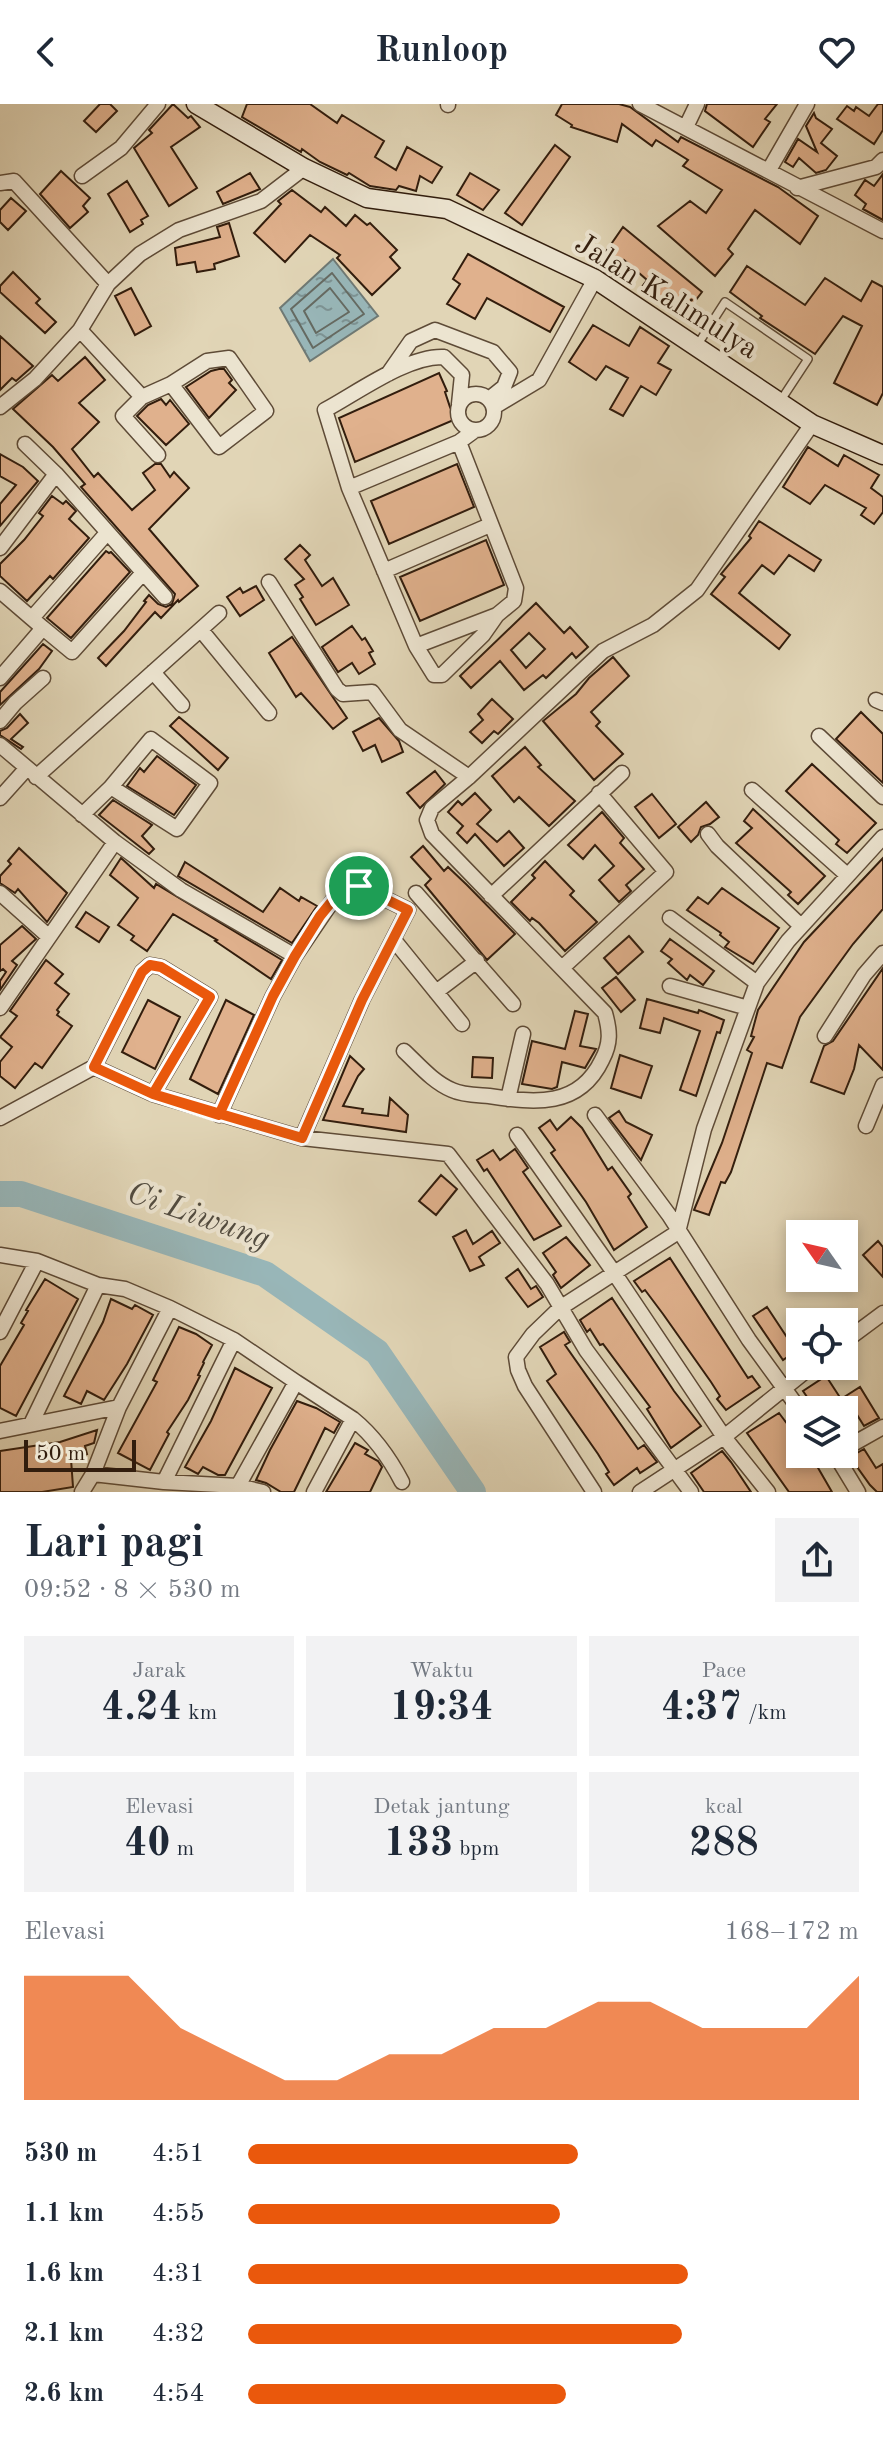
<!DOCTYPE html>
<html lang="id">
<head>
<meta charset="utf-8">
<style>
  :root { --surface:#fff; --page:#f2f2f3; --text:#1f2937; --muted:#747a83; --accent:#ea580c }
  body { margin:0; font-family:"Old Standard TT",serif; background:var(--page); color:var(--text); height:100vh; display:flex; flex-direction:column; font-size:30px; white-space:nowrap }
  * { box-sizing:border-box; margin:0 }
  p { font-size:26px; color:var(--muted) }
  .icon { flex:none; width:44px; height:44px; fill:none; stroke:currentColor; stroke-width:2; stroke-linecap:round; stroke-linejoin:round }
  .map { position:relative; height:1388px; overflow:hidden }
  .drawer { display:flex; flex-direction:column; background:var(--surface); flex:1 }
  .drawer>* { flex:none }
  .needle { width:52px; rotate:304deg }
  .tools { position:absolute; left:786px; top:1116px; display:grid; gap:16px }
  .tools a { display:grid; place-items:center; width:72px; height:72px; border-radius:0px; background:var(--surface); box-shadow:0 4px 12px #0003; font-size:40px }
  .scale { position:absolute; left:24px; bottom:20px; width:112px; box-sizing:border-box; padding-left:8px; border:4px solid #321d0d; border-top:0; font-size:22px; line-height:28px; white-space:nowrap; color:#321d0d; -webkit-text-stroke:6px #ece4d0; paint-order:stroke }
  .pin { position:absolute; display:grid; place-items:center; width:68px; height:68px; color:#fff; margin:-34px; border:4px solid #fff; border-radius:50%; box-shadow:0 2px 8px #0007 }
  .round { display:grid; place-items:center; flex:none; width:84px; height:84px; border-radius:0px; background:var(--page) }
  .headline { display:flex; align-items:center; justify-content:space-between; height:136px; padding:0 24px }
  h1 { font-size:44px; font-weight:700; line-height:60px }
  .metrics { display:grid; grid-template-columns:repeat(3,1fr); gap:12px; height:136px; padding:8px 24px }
  .metrics div { display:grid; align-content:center; border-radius:0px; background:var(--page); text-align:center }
  .metrics b { font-size:40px; font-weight:700 }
  .metrics small { font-size:22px; font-weight:400 }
  .metrics p { font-size:22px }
  .chart { height:224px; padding:16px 24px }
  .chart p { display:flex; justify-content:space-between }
  .chart svg { width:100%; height:144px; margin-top:8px; fill:var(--accent); opacity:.7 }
  ul { padding:0 24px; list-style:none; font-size:26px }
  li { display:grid; grid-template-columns:128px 96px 1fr; align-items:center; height:60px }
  li i { height:20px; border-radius:10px; background:var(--accent) }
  header { display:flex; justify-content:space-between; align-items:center; height:104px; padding:0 24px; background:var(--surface); font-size:36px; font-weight:700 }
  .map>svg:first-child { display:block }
  .water { fill:url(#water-ripples); stroke:#6f7974; stroke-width:2 }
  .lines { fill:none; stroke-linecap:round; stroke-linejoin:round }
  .shore { stroke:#656a62; stroke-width:2 }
  .river { stroke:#98b6b8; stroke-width:26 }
  .building { fill:#e0b18d; stroke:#321d0d; stroke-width:2; fill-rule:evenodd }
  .lane-casing { stroke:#5e4b37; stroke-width:10 }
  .street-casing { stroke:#5e4b37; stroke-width:17 }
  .secondary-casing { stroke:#321d0d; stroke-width:21 }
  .lane { stroke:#ece4d0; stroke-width:7 }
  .street { stroke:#ece4d0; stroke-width:14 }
  .secondary { stroke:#ece4d0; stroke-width:18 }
  .route-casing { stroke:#fff; stroke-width:16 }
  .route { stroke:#ea580c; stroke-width:10 }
  .labels { text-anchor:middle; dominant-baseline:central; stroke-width:8; stroke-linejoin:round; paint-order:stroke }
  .street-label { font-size:30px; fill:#321d0d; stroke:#ece4d0 }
  .water-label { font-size:32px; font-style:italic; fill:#514b40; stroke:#ece4d0 }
</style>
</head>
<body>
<header><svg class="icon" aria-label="back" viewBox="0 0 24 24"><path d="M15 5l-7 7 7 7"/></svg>Runloop<svg class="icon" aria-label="heart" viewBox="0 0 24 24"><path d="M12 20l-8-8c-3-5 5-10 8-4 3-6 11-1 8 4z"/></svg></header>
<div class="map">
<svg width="883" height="1388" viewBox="0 0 883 1388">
  <defs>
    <pattern id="water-ripples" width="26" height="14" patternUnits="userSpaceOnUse" patternTransform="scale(2)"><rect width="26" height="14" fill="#98b6b8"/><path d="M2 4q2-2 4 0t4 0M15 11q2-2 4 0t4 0" fill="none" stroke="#7d9394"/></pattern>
  </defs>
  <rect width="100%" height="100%" fill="#e1d5b6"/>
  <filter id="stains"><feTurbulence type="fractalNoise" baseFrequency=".0025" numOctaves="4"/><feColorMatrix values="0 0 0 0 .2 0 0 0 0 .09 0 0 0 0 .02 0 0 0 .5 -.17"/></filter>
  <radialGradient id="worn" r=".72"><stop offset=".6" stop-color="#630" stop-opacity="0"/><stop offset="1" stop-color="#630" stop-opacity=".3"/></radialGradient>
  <path class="water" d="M333,155L378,212L310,257L280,204Z"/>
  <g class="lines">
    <path class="shore" d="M332,169L364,210L313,244L291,205Z
      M330,184L349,208L316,229L304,207Z"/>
    <path class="river" d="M0,1090H21L265,1170L377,1248L473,1388"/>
  </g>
  <path class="building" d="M100,0H110L117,7L96,28L84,17Z
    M173,0L188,14L191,12L200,23L171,43L197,84L169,102L134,44L152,29L149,26Z
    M247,0H310L337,19L342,11L384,37L375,53L396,66L407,43L442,63L432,79L420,72L416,87L399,82L396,86L370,82L349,69L347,71L320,58L302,45L301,48L242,13Z
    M562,0H619L630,3L678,38L681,33L778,83L818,112L800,140L755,106L728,145L733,150L715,172L658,122L690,97L706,109L722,86L683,62L688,56L656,36L652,42L622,20L617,38L571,23L572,21L556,11Z
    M707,0H777L765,15L770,18L753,43L705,7Z
    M878,0H883V26L874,40L837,15L847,2L854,7L856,3L869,12Z
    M814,9L816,14L832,25L821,39L837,52L826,66L816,69L799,54L793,63L785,58L798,35L817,48L806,22Z
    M555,41L570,53L522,121L505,109Z
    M61,67L90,94L83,102L88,108L70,124L40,90Z
    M250,69L260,85L223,100L217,88Z
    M470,69L499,86L483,106L457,91Z
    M883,70V116L863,105L866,100L855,91L865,76L874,82Z
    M127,77L148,112L141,116L143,120L130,128L108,90Z
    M292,86L321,108L325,103L346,122L355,111L367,121L370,119L397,146L390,153L400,164L372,191L337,154L340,151L310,131L285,158L254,129L281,100L278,97Z
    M11,94L26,107L8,126L0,118V106Z
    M229,119L239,152L214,160L215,165L197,168L195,158L177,161L175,144L220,133L217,123Z
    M623,123L702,188L682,214L641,184L647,176L624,156L614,173L596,162Z
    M468,150L564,203L550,228L487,194L475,215L447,200L460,180L453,175Z
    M747,162L805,201L825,174L861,197L872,177L883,183V289L877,301L834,279L862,222L843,212L815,250L760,214L762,212L730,188Z
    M13,168L40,195L36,199L56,218L45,229L0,188V182Z
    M131,184L151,222L135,231L115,192Z
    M593,221L629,242L640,223L669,242L658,259L671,266L656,291L641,282L623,312L610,305L628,274L606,262L596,276L569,258Z
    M0,232L33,262L16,277L12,274L0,286Z
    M85,253L105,276L79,299L99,318L72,345L94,373L98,369L132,406L155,386L143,369L155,360H161L170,373L174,368L189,384L149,425L198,482L179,498L178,496L161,514L155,508L106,562L98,554L124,527L146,498L144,497L149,491L158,500L166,503L172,500L175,490L81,383L85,380L53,343L13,305L52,271L58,277Z
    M219,265H224L232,276L229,279L236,286L209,314L186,283L211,267Z
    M439,269L447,287L445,288L450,303L456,315L355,358L339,314Z
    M161,295L166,301L170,296L189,320L166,341L137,312L148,301Z
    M808,343L838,362L844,351L879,371L871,384L883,393V408L874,420L861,411L866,404L825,381L810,400L783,383Z
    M0,350L23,363L38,377L0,422V400L16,381L0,372Z
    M457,360L474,403L389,440L371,397Z
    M52,392L63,400L66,397L76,407L69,415L89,434L53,475L50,472L27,497L0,472V460L24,436L43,412L39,409Z
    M759,417L821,456L814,467L789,451L774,470L762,461L739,489L790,531L779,545L711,490L725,473L721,470L751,434L749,432Z
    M486,436L504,481L420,517L400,473Z
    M300,441L310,451L305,456L322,482L333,474L349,501L316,521L300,495L303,493L295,481L304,475L285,455Z
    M106,447L109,449L111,448L130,468L71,534L47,514Z
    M256,482L264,496L240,512L227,493L240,484L243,489Z
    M536,499L564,529L570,523L588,543L576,554L572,549L546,574L543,571L524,586L500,557L471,584L460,572ZM529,529L545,545L526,564L511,546Z
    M352,522L362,536L365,534L373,547L369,549L375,560L359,570L352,559L338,568L322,543Z
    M292,533L347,614L333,625L301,589L296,593L269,549Z
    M43,540L52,547L39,565L0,601V588Z
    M613,553L629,572L591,608L600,618L596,622L623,650L594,676L543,617L576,590L589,574Z
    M492,595L513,615L498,630L494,627L482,639L470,628L483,616L478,610Z
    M861,608L883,630V679L836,635Z
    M20,610L28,619L11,635L23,643L21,645L0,631V627L7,624Z
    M179,613L228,654L218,666L170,622Z
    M379,614L399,637L403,648L382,658L375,641L363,647L353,628Z
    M525,643L541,661L538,663L575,697L549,722L519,693L514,698L492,672Z
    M157,652L196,681L174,711L127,682L140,664L144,668Z
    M812,660L876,719L847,749L836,740L839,736L786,687Z
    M435,667L445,680L420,704L407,689Z
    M475,689L491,706L477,720L497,738L509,727L524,744L504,762L475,730L467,739L457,729L463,722L448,708L458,697L462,701Z
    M652,690L676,720L659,734L635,703Z
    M113,696L152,721L142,732L154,745L149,750L99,711Z
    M706,698L719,713L710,720L701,723L698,731L691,738L678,723Z
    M753,705L825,772L798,800L788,791L791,788L736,739L752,724L744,717Z
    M602,708L624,734L620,739L644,765L626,781L631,787L619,798L599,776L614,762L595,741L583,755L568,741Z
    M423,742L444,767L448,763L467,781L515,830L487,856L425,781L431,775L411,753Z
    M19,744L67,789L47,818L18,785L15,789L0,779V772L11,760L8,757Z
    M121,754L154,784L156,780L282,856L271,875L215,837L217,836L173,810L147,847L131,836L134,832L118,821L138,794L110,771Z
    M883,754V805L853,840L800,913L782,964L767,959L731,1068L725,1079L721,1078L709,1111L694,1106L722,1039L752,949L747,946L754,933L751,932L758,906L804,838Z
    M545,757L574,787L570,791L597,818L565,847L539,819L532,814L530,817L511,798L535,774L532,771Z
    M185,758L263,808L280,784L299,797L301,793L317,802L292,839L178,772Z
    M722,784L779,824L753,860L725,843L729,838L720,831L721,829L687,806L698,793L708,800Z
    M86,808L109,823L99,838L76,823Z
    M22,822L36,835L12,857L17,861L0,886V877L6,868L3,865L0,867V841Z
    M629,832L643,848L618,870L604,854Z
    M670,835L714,867L703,881L690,871L687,876L668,859L672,855L661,847Z
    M46,856L63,870L55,879L69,890L57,906L59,908L57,911L72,922L42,964L35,959L15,984L0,972V958L12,943L0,933L17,912L10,907Z
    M883,864V966L859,941L854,965L844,990L811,978L824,942L833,937Z
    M616,873L635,896L621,908L602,884Z
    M647,895L698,909L699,906L724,916L720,929L717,928L696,992L680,986L700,927L664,914L660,929L640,924Z
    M148,896L180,913L155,965L122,948Z
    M226,896L254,911L218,990L190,975Z
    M575,907L588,910L580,942L596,945L585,964L562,958L557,983L552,985L522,980L532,937L565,945Z
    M620,951L652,962L641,994L611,984Z
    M350,952L364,965L358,972L343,1002L363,1005L362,1009L388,1012L390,994L408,1011L406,1028L323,1016Z
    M473,953L493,954L492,974L472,973Z
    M619,1007L626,1018L652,1031L641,1056L609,1014Z
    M571,1013L582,1024L608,1066L612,1063L631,1090L628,1093L647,1123L614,1146L586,1098L551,1049L555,1046L539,1024L550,1016L557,1026Z
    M515,1045L528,1064L523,1068L561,1122L534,1136L487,1065L484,1067L477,1056L493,1046L500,1056Z
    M441,1071L457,1085L436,1111L419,1097Z
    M466,1126L473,1140L492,1127L500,1139L479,1153L484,1161L470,1167L453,1133Z
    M566,1133L590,1161L561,1184L553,1171L556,1168L543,1149Z
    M878,1137L883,1143V1173L863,1151Z
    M670,1154L748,1274L752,1272L760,1283L726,1306L717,1295L720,1292L711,1278L663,1210L645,1186L642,1188L634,1177Z
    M518,1165L531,1185L536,1182L543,1193L528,1203L506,1174Z
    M45,1175L78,1195L16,1312L0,1304V1262L24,1221L21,1219L28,1207L26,1206Z
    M612,1194L674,1287L701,1322L671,1344L647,1305L650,1303L603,1240L600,1241L590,1225L587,1228L580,1216Z
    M111,1195L132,1205L135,1201L153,1211L127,1260L104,1296L87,1287L81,1300L64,1292L103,1218Z
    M767,1203L796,1247L783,1256L753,1212Z
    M179,1223L196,1230L212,1241L203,1258L204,1259L198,1271L200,1272L188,1296L167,1328L169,1330L150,1366L118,1349L157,1278L153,1276Z
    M564,1228L570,1238L565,1241L638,1345L644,1341L657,1358L640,1369L637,1364L614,1381L606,1370L609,1368L598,1350L547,1277L556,1270L540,1243Z
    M235,1264L272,1284L225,1371H218L203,1363L198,1370L185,1363L211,1317Z
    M826,1272L841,1295L860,1283L879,1314L864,1322L854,1306L844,1313V1306H816L803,1287Z
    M297,1297L316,1304L340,1318L334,1329L325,1324L294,1388H281L266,1379L256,1376L270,1346Z
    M779,1309L800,1337V1350H810L832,1388H789L747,1329Z
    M97,1326L94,1339L85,1342L87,1350L71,1355L73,1383L42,1388H0V1347L60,1338Z
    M355,1339L368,1346L365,1350L378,1357L382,1363L370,1388H326Z
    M864,1345L876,1364L883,1360V1388H877L870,1381L850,1353Z
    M722,1347L731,1358L751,1388H704L691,1369Z"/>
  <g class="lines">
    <g class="lane-casing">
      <path id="lane" d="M698,240L725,198L808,255L781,296"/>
    </g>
    <g class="street-casing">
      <path id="street" d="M640,0L883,127
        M448,1V0
        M686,23L697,0
        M769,66L807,0
        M82,72L121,44L158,0
        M0,79L14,77L108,180
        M797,84L876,63L883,56
        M80,226L142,293L123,312L158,351
        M388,270L411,237L435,226L493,248L510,268L504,283L489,295
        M458 308a18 18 0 1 1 36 0a18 18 0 1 1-36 0Z
        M142,293L171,280L219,343L266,307L229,254L207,257L171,280
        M0,303L35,275L80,226L108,180L140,150L179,126L261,97L304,64
        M494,303L539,276L595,175
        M459,338L516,484L514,497L497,511L416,542L349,384L325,306C357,289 408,251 444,253L462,271L459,300
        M25,340L56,370
        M349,384L459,338L474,327
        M0,444L56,370L165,493
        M384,467L490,421
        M269,478L337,585L343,590L372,588L400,626L469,673
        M0,487L43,524L0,574
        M32,514L107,429
        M43,524L72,548L142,470
        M201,526L269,609
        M416,542L434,571H442L483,531L497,511
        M153,568L182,601
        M876,596L883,599
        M0,617L15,599L43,574
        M819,632L883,693
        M0,641L115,738L181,786L295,852
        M36,673L219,509
        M752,686L847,771
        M0,694L27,664
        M82,711L111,683L177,725L210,679L151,635L111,683
        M708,730L717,742L801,822
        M0,789L48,832
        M416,789L513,900
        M491,792L622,669
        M670,814L757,879
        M394,836L462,920
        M562,864L666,768L599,689
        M670,882L748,904
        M436,888L477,857
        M0,904L115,738
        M825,932L864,871L883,849
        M404,947C419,961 433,978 452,986C462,991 477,991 489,992C535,999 579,1004 602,956C611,939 610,927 605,909L432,730L427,716L432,704L469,673L603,547L653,521L697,486L812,320
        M94,963L142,868L150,861L161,863L210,893L153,990
        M508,995L523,930
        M219,1011L273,892L295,852L333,796L359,782L408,806L362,896L302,1034
        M595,1011L669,1111L749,1236L800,1306
        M0,1014L94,963L153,990L302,1034L448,1050L547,1180L586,1246L691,1388
        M866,1022L883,981
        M517,1031L615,1170L724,1333L640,1388
        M0,1151L37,1157L98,1181L125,1185L170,1204L234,1236L296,1278L238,1382L164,1378L93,1370L82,1388
        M0,1228L37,1157
        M844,1238L883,1209
        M296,1278L353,1315L314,1388
        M353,1315C375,1333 389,1353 402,1378
        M31,1320L98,1181
        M0,1327L119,1303
        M844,1345L883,1323
        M835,1350L858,1388
        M93,1370L119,1303L170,1204
        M164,1378L234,1236
        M238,1382L263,1388
        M594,1388L525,1282L518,1266L516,1253L533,1230L560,1204L678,1128L704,1025L757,879L788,837L883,733
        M768,1388L724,1333L812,1262"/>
    </g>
    <g class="secondary-casing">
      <path id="secondary" d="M196,0L304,64L367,94L447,105L595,175L812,320L883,351"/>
    </g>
    <use href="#lane" class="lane"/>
    <use href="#street" class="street"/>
    <use href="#secondary" class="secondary"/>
  </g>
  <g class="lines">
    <g class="route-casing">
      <path id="route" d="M359,782L333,796L320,812L295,852L273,892L219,1011L153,990L94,963L142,868L150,861L161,863L210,893L153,990L302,1034L362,896L408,806L359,782"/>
    </g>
    <use href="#route" class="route"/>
  </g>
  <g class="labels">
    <g class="street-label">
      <text transform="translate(666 193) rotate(32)">Jalan Kalimulya</text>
    </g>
    <g class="water-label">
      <text transform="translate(198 1113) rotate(19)">Ci Liwung</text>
    </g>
  </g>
  <rect width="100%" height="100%" filter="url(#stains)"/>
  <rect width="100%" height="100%" fill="url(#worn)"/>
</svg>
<div class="tools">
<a><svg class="needle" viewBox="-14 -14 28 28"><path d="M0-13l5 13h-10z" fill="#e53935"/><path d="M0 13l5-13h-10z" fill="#747a83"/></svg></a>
<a><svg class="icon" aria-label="locate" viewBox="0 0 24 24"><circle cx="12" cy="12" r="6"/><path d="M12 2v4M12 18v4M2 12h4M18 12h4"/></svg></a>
<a><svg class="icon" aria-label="layers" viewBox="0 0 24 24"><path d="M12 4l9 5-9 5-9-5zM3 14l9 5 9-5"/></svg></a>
</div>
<div class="scale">50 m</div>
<div class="pin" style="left:359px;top:782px;background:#1e9e55"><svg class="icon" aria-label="arrive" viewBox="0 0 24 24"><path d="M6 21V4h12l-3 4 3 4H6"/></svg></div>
</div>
<section class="drawer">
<div class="headline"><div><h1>Lari pagi</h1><p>09:52 · 8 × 530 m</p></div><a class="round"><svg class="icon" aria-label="share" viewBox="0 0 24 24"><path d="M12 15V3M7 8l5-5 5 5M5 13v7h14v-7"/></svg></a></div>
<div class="metrics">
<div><p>Jarak</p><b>4.24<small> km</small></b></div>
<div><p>Waktu</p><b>19:34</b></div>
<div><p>Pace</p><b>4:37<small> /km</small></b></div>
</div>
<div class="metrics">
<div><p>Elevasi</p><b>40<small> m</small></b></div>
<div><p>Detak jantung</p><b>133<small> bpm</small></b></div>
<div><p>kcal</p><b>288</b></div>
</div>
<div class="chart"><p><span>Elevasi</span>168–172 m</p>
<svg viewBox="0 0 160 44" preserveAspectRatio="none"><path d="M0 44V6L10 6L20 6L30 22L40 30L50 38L60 38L70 30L80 30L90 22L100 22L110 14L120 14L130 22L140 22L150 22L160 6V44z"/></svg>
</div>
<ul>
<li><b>530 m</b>4:51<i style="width:54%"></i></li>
<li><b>1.1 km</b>4:55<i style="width:51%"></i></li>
<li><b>1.6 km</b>4:31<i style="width:72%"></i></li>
<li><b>2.1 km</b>4:32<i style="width:71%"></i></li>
<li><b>2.6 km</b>4:54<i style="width:52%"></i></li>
</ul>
</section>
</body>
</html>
